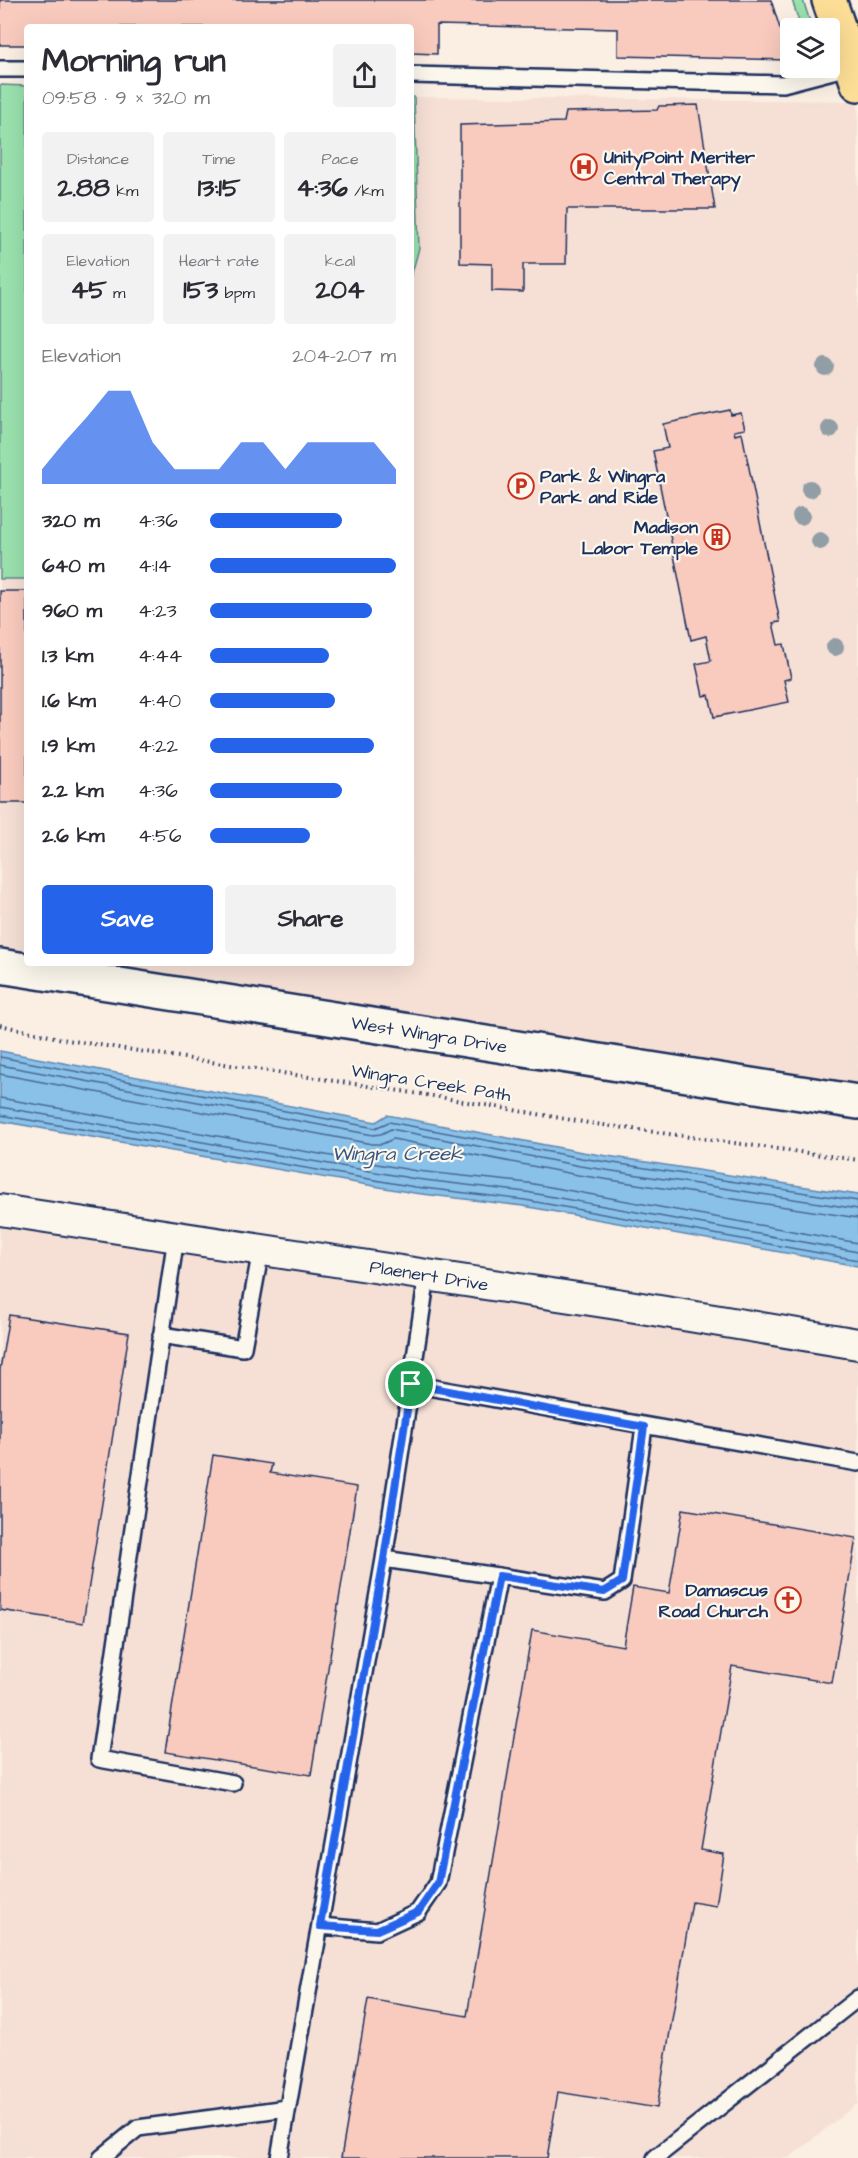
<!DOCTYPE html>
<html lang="en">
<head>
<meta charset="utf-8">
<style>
  :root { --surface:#fff; --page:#f2f2f3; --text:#2b2b33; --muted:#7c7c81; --accent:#2563eb }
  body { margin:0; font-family:"Architects Daughter",sans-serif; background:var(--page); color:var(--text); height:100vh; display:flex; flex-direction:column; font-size:22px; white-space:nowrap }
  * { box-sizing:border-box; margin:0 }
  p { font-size:20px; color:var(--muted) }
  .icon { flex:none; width:33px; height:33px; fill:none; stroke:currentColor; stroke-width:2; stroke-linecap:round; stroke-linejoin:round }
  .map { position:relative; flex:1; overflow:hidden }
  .panel { position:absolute; left:24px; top:24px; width:390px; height:942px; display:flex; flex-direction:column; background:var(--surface); border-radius:6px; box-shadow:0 6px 24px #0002 }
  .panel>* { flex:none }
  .tools { position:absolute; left:780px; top:18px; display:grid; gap:12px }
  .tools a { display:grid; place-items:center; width:60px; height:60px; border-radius:6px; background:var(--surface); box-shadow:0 6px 24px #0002; font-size:30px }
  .pin { position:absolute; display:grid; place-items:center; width:51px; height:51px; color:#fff; margin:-26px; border:3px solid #fff; border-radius:50%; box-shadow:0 2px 6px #0007 }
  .round { display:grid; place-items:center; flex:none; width:63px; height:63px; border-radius:6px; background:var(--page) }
  .headline { display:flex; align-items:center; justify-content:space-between; height:102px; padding:0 18px }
  h1 { font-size:33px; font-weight:800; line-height:45px }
  .metrics { display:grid; grid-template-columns:repeat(3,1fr); gap:9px; height:102px; padding:6px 18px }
  .metrics div { display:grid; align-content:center; border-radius:6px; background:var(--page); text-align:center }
  .metrics b { font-size:26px; font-weight:800 }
  .metrics small { font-size:16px; font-weight:400 }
  .metrics p { font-size:16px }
  .chart { height:168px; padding:12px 18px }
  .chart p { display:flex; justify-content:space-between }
  .chart svg { width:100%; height:108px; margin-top:6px; fill:var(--accent); opacity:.7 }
  .cta { display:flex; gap:12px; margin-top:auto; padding:12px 18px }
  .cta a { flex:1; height:69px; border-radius:6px; background:var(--accent); color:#fff; font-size:24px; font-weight:800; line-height:69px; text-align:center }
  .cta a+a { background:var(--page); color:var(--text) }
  ul { padding:0 18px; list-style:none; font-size:20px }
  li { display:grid; grid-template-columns:96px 72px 1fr; align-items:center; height:45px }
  li i { height:15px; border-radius:8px; background:var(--accent) }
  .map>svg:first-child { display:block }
  .built { fill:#f6e0d6 }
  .green { fill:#9ae1ae; stroke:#5a8886; stroke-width:1.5 }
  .water { fill:#8ac1e8; stroke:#5e87b1; stroke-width:1.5 }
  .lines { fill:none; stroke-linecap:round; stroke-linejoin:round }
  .shore { stroke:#476995; stroke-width:1.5 }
  .building { fill:#f9cbbe; stroke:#1b2f5e; stroke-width:1.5 }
  .service-casing { stroke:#1b2f5e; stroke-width:20 }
  .minor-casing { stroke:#1b2f5e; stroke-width:34 }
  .tertiary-casing { stroke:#1b2f5e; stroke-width:38 }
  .primary-casing { stroke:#1b2f5e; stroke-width:38 }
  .path { stroke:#1b2f5e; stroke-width:4; stroke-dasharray:1.5 4.5; stroke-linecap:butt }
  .service { stroke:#fbf7ec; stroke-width:15 }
  .minor { stroke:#fbf7ec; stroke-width:30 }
  .tertiary { stroke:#fbf7ec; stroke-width:33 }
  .primary { stroke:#fdde96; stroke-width:33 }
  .tree { fill:#919ea5 }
  .route-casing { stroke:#fff; stroke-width:12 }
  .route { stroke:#2563eb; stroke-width:8 }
  .labels { text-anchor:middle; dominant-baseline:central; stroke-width:4.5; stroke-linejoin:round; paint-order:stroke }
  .poi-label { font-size:18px; font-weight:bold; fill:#1b2f5e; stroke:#fbf7ec; text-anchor:start }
  .street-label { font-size:18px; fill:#1b2f5e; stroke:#fbf7ec }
  .water-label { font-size:20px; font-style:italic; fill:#375480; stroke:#fbf7ec }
</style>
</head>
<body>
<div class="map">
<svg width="858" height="2158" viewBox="0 0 858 2158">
  <rect width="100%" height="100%" fill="#fbeee3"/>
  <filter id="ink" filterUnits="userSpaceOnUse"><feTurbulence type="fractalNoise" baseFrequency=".0167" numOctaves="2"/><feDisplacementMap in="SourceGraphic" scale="12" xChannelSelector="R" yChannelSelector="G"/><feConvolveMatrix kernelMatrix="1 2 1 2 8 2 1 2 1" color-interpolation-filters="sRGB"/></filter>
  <g filter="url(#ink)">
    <path class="built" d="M414,97L858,101V1102L0,966V579H27V963H411V277L419,248Z
      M0,1210L858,1344V2103L789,2158H0Z"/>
    <path class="green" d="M792,0H803L812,28H801Z
      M0,85L27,86V579H0Z
      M411,97H414L419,248L411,277Z"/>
    <path class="water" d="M0,1051L376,1122L387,1115L582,1152L858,1195V1266L523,1206L414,1193L0,1121Z"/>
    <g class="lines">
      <path class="shore" d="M0,1057L375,1128L389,1122L581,1158L858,1201
        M0,1065L373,1135L381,1134L391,1129L580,1166L858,1209
        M0,1074L372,1144H382L393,1139L578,1175L858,1218
        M0,1098L417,1171L528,1183L858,1243
        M0,1107L416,1179L526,1192L858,1252
        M0,1115L415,1187L525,1200L858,1260"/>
    </g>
    <path class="building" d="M0,0H771L790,60L618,56V29L437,25V54L411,53V27H27V45H0Z
      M698,105L715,209H567L566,264H523V292L492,291V264L460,263V125L564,122L566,112L657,110L659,106Z
      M730,410L731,415L741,413L745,429L734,431L735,435L742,433L780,622L773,623L778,645L784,644L791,678L784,680L789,702L714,717L709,695L703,696L696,664L711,661L706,636L691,640L653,451L668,448L663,424Z
      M0,591H27V803H0Z
      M9,1315L129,1333L83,1623L0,1610V1370Z
      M213,1455L272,1464L270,1473L357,1487L311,1775L165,1752Z
      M683,1509L856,1538L832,1683L732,1666L701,1850L724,1854L716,1906L692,1902L657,2108L558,2092L547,2158H341L368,1999L467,2016L532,1630L623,1646L633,1587L669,1593Z"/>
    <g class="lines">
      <g class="service-casing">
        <path id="service" d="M0,69H27
          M411,75L783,84L852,66
          M176,1237L99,1759L233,1783
          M427,1276L411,1384L858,1463
          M161,1335L243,1348L261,1250
          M411,1384L384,1559L605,1592L622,1581L644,1427
          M320,1926L377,1931L418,1912L438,1883L499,1576
          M101,2158L138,2128L287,2108
          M279,2158L384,1559
          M655,2158L858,1998"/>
      </g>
      <g class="minor-casing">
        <path id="minor" d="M0,1210L617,1304L858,1344"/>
      </g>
      <g class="tertiary-casing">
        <path id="tertiary" d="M0,966L858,1102"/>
      </g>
      <g class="primary-casing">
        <path id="primary" d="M829,0L858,84"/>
      </g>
      <path class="path" d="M789,51H790
        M0,1025L67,1040L433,1096L589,1123L858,1160"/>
      <use href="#service" class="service"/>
      <use href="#minor" class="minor"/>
      <use href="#tertiary" class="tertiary"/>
      <use href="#primary" class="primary"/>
    </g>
    <g class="tree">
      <circle cx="825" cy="367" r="9"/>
      <circle cx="830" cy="429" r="9"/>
      <circle cx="810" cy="489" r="9"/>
      <circle cx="801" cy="516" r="9"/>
      <circle cx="820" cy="541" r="9"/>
      <circle cx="835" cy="647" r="9"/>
    </g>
  </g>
  <g class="lines" filter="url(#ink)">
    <g class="route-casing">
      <path id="route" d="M411,1384L644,1427L622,1581L604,1592L499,1576L438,1883L418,1912L377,1930L320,1926L384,1559Z"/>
    </g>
    <use href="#route" class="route"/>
  </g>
  <defs>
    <g id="hospital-ring" transform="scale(1.35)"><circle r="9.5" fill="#fbf7ec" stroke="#c8321e" stroke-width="1.5"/><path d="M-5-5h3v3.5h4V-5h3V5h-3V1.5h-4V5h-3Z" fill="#c8321e"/></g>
    <g id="parking-ring" transform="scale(1.35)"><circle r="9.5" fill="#fbf7ec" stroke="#c8321e" stroke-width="1.5"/><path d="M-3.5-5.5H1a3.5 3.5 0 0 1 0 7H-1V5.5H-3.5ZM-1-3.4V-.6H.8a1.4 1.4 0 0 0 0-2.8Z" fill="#c8321e"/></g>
    <g id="building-ring" transform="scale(1.35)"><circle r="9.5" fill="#fbf7ec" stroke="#c8321e" stroke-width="1.5"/><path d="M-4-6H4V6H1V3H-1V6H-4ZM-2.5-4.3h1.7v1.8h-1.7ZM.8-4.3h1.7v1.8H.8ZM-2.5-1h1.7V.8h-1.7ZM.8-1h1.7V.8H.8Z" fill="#c8321e"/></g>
    <g id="church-ring" transform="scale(1.35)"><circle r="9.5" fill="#fbf7ec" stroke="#c8321e" stroke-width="1.5"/><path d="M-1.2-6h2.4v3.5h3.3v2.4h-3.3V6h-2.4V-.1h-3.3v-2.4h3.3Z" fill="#c8321e"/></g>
  </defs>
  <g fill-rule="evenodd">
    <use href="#hospital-ring" x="584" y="167"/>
    <use href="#parking-ring" x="521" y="486"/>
    <use href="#building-ring" x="717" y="537"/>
    <use href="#church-ring" x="788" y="1600"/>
  </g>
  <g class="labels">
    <g class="poi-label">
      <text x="604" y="157">UnityPoint Meriter<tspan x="604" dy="21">Central Therapy</tspan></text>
      <text x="540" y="476">Park &amp; Wingra<tspan x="540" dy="21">Park and Ride</tspan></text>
      <text x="698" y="527" text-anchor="end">Madison<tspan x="698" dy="21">Labor Temple</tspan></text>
      <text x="768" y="1590" text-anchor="end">Damascus<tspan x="768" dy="21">Road Church</tspan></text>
    </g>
    <g class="street-label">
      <text transform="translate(429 1035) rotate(9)">West Wingra Drive</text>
      <text transform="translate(431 1083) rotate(9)">Wingra Creek Path</text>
      <text transform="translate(429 1276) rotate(9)">Plaenert Drive</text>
    </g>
    <g class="water-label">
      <text x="397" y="1154">Wingra Creek</text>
    </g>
  </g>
</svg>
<div class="tools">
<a><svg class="icon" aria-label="layers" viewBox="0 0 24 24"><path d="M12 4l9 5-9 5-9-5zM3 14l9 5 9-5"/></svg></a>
</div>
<div class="pin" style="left:411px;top:1384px;background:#1e9e55"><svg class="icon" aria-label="arrive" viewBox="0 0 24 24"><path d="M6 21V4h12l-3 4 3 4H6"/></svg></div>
<section class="panel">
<div class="headline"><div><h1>Morning run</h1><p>09:58 · 9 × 320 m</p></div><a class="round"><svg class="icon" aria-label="share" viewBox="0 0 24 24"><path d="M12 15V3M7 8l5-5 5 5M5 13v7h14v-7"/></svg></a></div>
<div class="metrics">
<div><p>Distance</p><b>2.88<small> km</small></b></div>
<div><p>Time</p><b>13:15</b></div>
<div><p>Pace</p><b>4:36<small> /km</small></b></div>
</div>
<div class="metrics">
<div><p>Elevation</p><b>45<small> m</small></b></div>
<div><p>Heart rate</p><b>153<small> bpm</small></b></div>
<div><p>kcal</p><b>204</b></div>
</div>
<div class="chart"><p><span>Elevation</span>204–207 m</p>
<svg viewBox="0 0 160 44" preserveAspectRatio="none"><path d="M0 44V38L10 27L20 17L30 6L40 6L50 27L60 38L70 38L80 38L90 27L100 27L110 38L120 27L130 27L140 27L150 27L160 38V44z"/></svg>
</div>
<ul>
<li><b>320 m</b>4:36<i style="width:71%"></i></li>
<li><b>640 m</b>4:14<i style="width:100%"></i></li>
<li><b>960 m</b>4:23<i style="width:87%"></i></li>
<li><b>1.3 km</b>4:44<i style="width:64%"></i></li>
<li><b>1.6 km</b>4:40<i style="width:67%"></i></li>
<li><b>1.9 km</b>4:22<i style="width:88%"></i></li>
<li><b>2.2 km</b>4:36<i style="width:71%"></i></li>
<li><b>2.6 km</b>4:56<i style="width:54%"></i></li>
</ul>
<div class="cta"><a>Save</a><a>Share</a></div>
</section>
</div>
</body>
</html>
